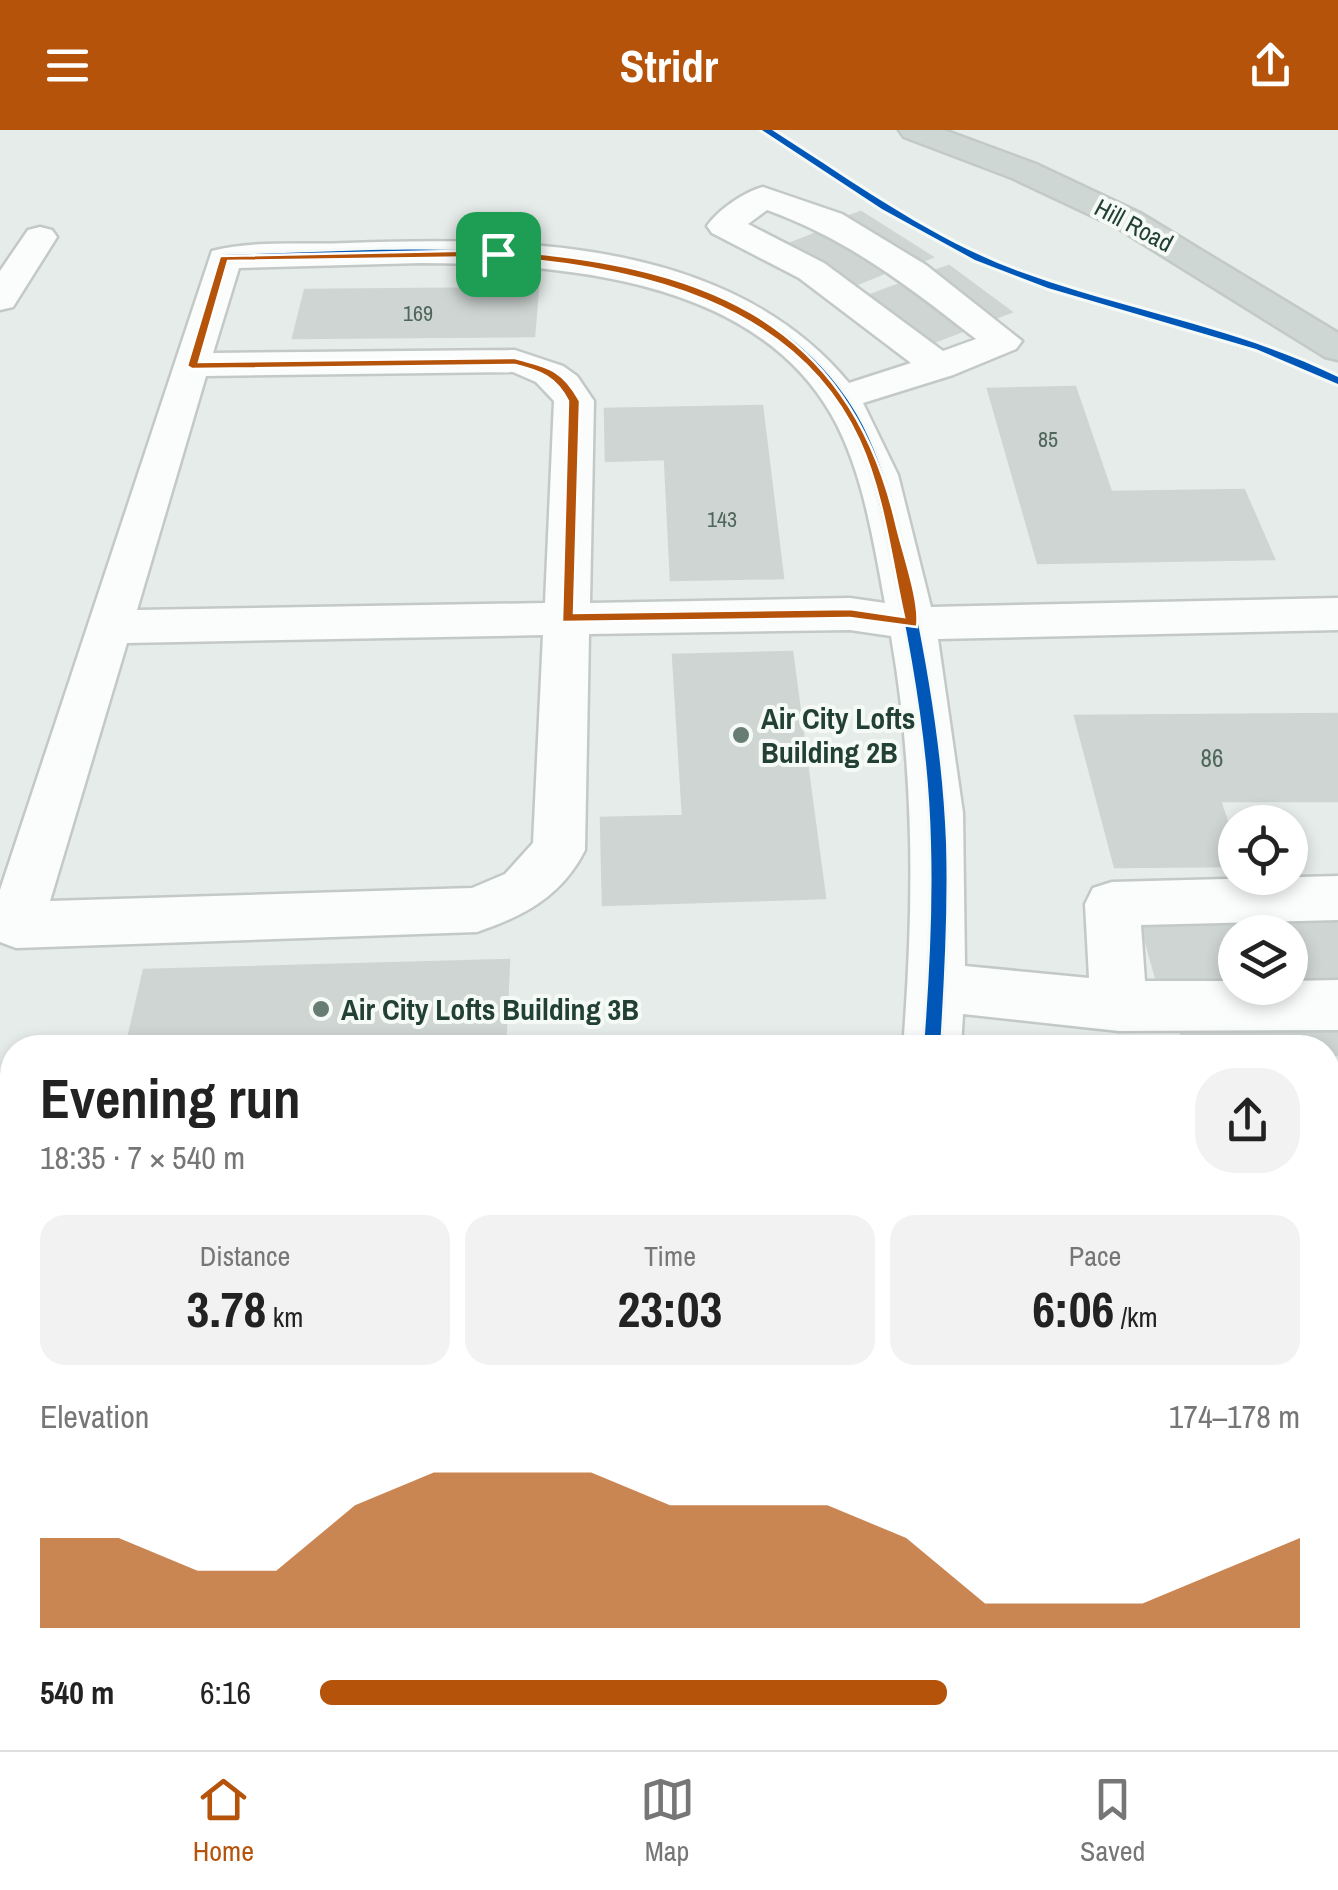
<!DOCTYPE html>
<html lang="en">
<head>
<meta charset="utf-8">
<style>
  :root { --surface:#fff; --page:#f2f2f2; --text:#222; --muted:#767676; --line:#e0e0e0; --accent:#b45309 }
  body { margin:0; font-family:"Archivo Narrow",sans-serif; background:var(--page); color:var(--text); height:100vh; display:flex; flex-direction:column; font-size:38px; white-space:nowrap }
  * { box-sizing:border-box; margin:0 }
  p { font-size:32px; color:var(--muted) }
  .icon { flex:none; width:55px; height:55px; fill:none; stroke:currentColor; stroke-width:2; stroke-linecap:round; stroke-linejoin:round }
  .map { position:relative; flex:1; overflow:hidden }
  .side { position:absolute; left:0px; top:905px; width:1340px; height:715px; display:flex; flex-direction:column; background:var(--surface); border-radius:40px 40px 0 0; box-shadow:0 5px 15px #0003 }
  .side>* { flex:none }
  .buttons { position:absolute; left:1218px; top:675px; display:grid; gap:20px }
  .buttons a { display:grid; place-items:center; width:90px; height:90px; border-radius:50%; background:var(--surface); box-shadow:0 5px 15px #0003; font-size:50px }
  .pin { position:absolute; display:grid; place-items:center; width:85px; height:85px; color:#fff; margin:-42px; border-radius:20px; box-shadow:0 5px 15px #0006 }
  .round { display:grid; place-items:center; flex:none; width:105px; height:105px; border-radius:40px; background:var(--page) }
  .head { display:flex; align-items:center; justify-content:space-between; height:170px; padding:0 40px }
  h1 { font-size:55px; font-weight:700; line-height:75px }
  .figures { display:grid; grid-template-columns:repeat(3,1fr); gap:15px; height:170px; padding:10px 40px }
  .figures div { display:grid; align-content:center; border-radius:25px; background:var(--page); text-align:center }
  .figures b { font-size:50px; font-weight:700 }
  .figures small { font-size:28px; font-weight:400 }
  .figures p { font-size:28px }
  .chart { height:280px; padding:20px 40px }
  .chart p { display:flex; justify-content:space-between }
  .chart svg { width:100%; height:180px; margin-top:10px; fill:var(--accent); opacity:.7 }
  ul { padding:0 40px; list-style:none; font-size:32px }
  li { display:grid; grid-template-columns:160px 120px 1fr; align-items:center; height:75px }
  li i { height:25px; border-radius:12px; background:var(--accent) }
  header { display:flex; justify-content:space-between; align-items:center; height:130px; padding:0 40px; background:var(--accent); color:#fff; font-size:45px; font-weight:700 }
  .tabs { display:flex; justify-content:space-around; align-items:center; height:140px; border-top:2px solid var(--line); background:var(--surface); font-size:28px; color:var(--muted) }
  .tabs a { display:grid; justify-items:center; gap:5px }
  .tabs .on { color:var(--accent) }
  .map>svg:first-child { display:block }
  .building { fill:#ced5d2; stroke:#cfd5d2; stroke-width:2.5 }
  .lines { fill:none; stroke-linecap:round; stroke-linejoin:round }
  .minor-casing { stroke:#c3c9c6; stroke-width:5 }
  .major-casing { stroke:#c2cac7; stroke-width:5 }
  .minor { fill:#fbfcfc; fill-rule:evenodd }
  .major { fill:#cfd7d4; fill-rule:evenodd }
  .cycleway-casing { stroke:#f5faf7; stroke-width:6 }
  .cycleway { fill:#0057b8; fill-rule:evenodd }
  .route { fill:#b45309; stroke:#fff; stroke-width:2.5; fill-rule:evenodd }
  .poi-dot { fill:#677c73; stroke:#f5faf7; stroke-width:4 }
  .labels { text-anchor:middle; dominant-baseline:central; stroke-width:8; stroke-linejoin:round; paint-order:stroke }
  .far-number-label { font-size:22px; fill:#4f665c }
  .far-street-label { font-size:25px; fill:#234034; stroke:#f5faf7 }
  .number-label { font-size:25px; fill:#4f665c }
  .poi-label { font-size:30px; font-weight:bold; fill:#234034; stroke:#f5faf7; text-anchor:start }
</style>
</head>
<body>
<header><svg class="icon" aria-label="menu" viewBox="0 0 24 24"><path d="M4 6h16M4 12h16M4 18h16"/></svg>Stridr<svg class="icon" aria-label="share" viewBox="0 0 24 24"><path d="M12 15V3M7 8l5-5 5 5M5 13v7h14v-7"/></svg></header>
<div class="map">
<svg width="1338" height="1620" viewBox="0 0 1338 1620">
  <rect width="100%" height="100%" fill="#e6ece9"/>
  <path class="building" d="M861,82L932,127L915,134L844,88Z
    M825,100L889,141L852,156L789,114Z
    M949,136L1011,182L992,189L929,143Z
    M906,152L968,199L928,214L868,166Z
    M538,158L534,206L293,208L305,160Z
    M1075,257L1111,362L1244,360L1274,429L1038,433L988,259Z
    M762,276L783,448L671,450L665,329L606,331L605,279Z
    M792,522L825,768L603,775L601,688L683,686L673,525Z
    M1338,584V671H1220L1235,715V736L1115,737L1075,586Z
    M1338,787V852H1290V802H1235V853L1158,855L1140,790Z
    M509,830L505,918H126L144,840Z
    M1338,890V925H1328V918H1185L1178,893Z
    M1328,1288L1338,1291V1432L1328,1428Z
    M1159,1608H1325L1338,1612V1620H1191Z"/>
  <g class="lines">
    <g class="minor-casing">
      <path id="minor" d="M763,57L842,84L926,135L1022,211L1016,219L953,245L863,273L898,345L931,477L1338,468V500L938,509L963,683L965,836L1089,848L1085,774L1093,758L1112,752L1338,746V790L1141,795L1145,851H1235V858H1290V851L1338,850V900L1119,901L963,884L961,918H903C914,778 915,644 891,506L850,500L589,504L585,720C562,766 524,786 477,802L16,818L0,812V760L212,121C254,110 304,115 348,113C519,107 730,109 849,253L911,233L799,148L712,103L707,96C718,80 744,62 763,57ZM767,80C848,109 908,156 976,209L943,221L824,133L748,94ZM421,133C560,134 752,147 831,284C863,340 873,410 885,473L850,468L590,473L594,271L577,246L563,236L515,220L213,223L239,138ZM513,242L536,252L554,271L545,473L137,480L206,246ZM543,505L533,713L505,744L472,758L50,771L127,513Z
        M40,97L52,100L57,107L13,177L0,180V141L28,100Z
        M1328,1203L1338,1207V1275L1328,1270Z
        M1328,1522L1338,1526V1602L1328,1598Z
        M769,1608H847L844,1620H766Z
        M1040,1608H1118L1117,1620H1039Z"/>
    </g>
    <g class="major-casing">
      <path id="major" d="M899,0H944L1036,34L1140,83L1338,203V230L1325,227L1116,97L1012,48L904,7Z"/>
    </g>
    <use href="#minor" class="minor"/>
    <use href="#major" class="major"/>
    <g class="cycleway-casing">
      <path id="cycleway" d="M762,0H772C851,50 929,108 1018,141C1124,180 1236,197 1338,247V254L1256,219L1048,158L975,130L882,79Z
        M371,120C536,117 763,123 857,285C889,341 900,410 914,473C930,552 943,632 946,713C948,781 944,849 940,918H924C929,850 933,782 931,713C929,618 912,523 892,429C880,374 869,313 834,267C788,205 718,168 646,148C509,111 363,127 224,131L219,128L224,125Z"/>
    </g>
    <use href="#cycleway" class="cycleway"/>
  </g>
  <path class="route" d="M498,120C693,134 847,183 896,393C902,420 921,472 917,497L850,488L562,492L568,271C556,247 540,241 515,235L192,239L187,236L220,126ZM498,127C635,137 795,171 859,310C884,365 891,429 904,487L850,479L574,483L580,271C563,239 548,237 515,228L199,232L228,131Z"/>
  <g class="poi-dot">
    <circle cx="741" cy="605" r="10"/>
    <circle cx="321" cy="879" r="10"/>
  </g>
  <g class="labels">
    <g class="far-number-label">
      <text x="418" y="183">169</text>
      <text x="1048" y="309">85</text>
      <text x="722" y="389">143</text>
    </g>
    <g class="far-street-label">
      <text transform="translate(1134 95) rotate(28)">Hill Road</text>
    </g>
    <g class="number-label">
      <text x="1212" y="628">86</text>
    </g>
    <g class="poi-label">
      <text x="761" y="588">Air City Lofts<tspan x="761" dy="34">Building 2B</tspan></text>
      <text x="341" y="879">Air City Lofts Building 3B</text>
    </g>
  </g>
</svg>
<div class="buttons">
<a><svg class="icon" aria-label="locate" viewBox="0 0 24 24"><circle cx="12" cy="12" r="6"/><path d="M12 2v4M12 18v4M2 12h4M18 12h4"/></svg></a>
<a><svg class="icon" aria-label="layers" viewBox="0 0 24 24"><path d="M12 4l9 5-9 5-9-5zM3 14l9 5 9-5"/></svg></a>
</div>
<div class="pin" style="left:498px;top:124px;background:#1e9e55"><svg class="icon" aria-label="arrive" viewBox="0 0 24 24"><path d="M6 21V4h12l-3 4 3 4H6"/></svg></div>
<section class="side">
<div class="head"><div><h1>Evening run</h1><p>18:35 · 7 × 540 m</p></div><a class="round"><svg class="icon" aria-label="share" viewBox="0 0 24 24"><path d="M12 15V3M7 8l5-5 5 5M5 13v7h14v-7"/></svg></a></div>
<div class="figures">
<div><p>Distance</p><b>3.78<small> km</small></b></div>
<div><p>Time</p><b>23:03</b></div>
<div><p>Pace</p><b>6:06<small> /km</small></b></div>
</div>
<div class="chart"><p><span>Elevation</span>174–178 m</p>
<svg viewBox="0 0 160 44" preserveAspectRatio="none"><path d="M0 44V22L10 22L20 30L30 30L40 14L50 6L60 6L70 6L80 14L90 14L100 14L110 22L120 38L130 38L140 38L150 30L160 22V44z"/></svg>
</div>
<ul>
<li><b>540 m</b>6:16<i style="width:64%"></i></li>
</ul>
</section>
</div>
<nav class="tabs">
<a class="on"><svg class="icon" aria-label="home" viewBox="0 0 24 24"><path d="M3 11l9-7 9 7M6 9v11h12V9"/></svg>Home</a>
<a><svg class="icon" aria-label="map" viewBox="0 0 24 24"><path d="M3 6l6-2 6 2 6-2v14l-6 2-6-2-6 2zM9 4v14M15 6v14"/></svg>Map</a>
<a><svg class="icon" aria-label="saved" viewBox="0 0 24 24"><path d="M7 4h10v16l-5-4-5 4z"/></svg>Saved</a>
</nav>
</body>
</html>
